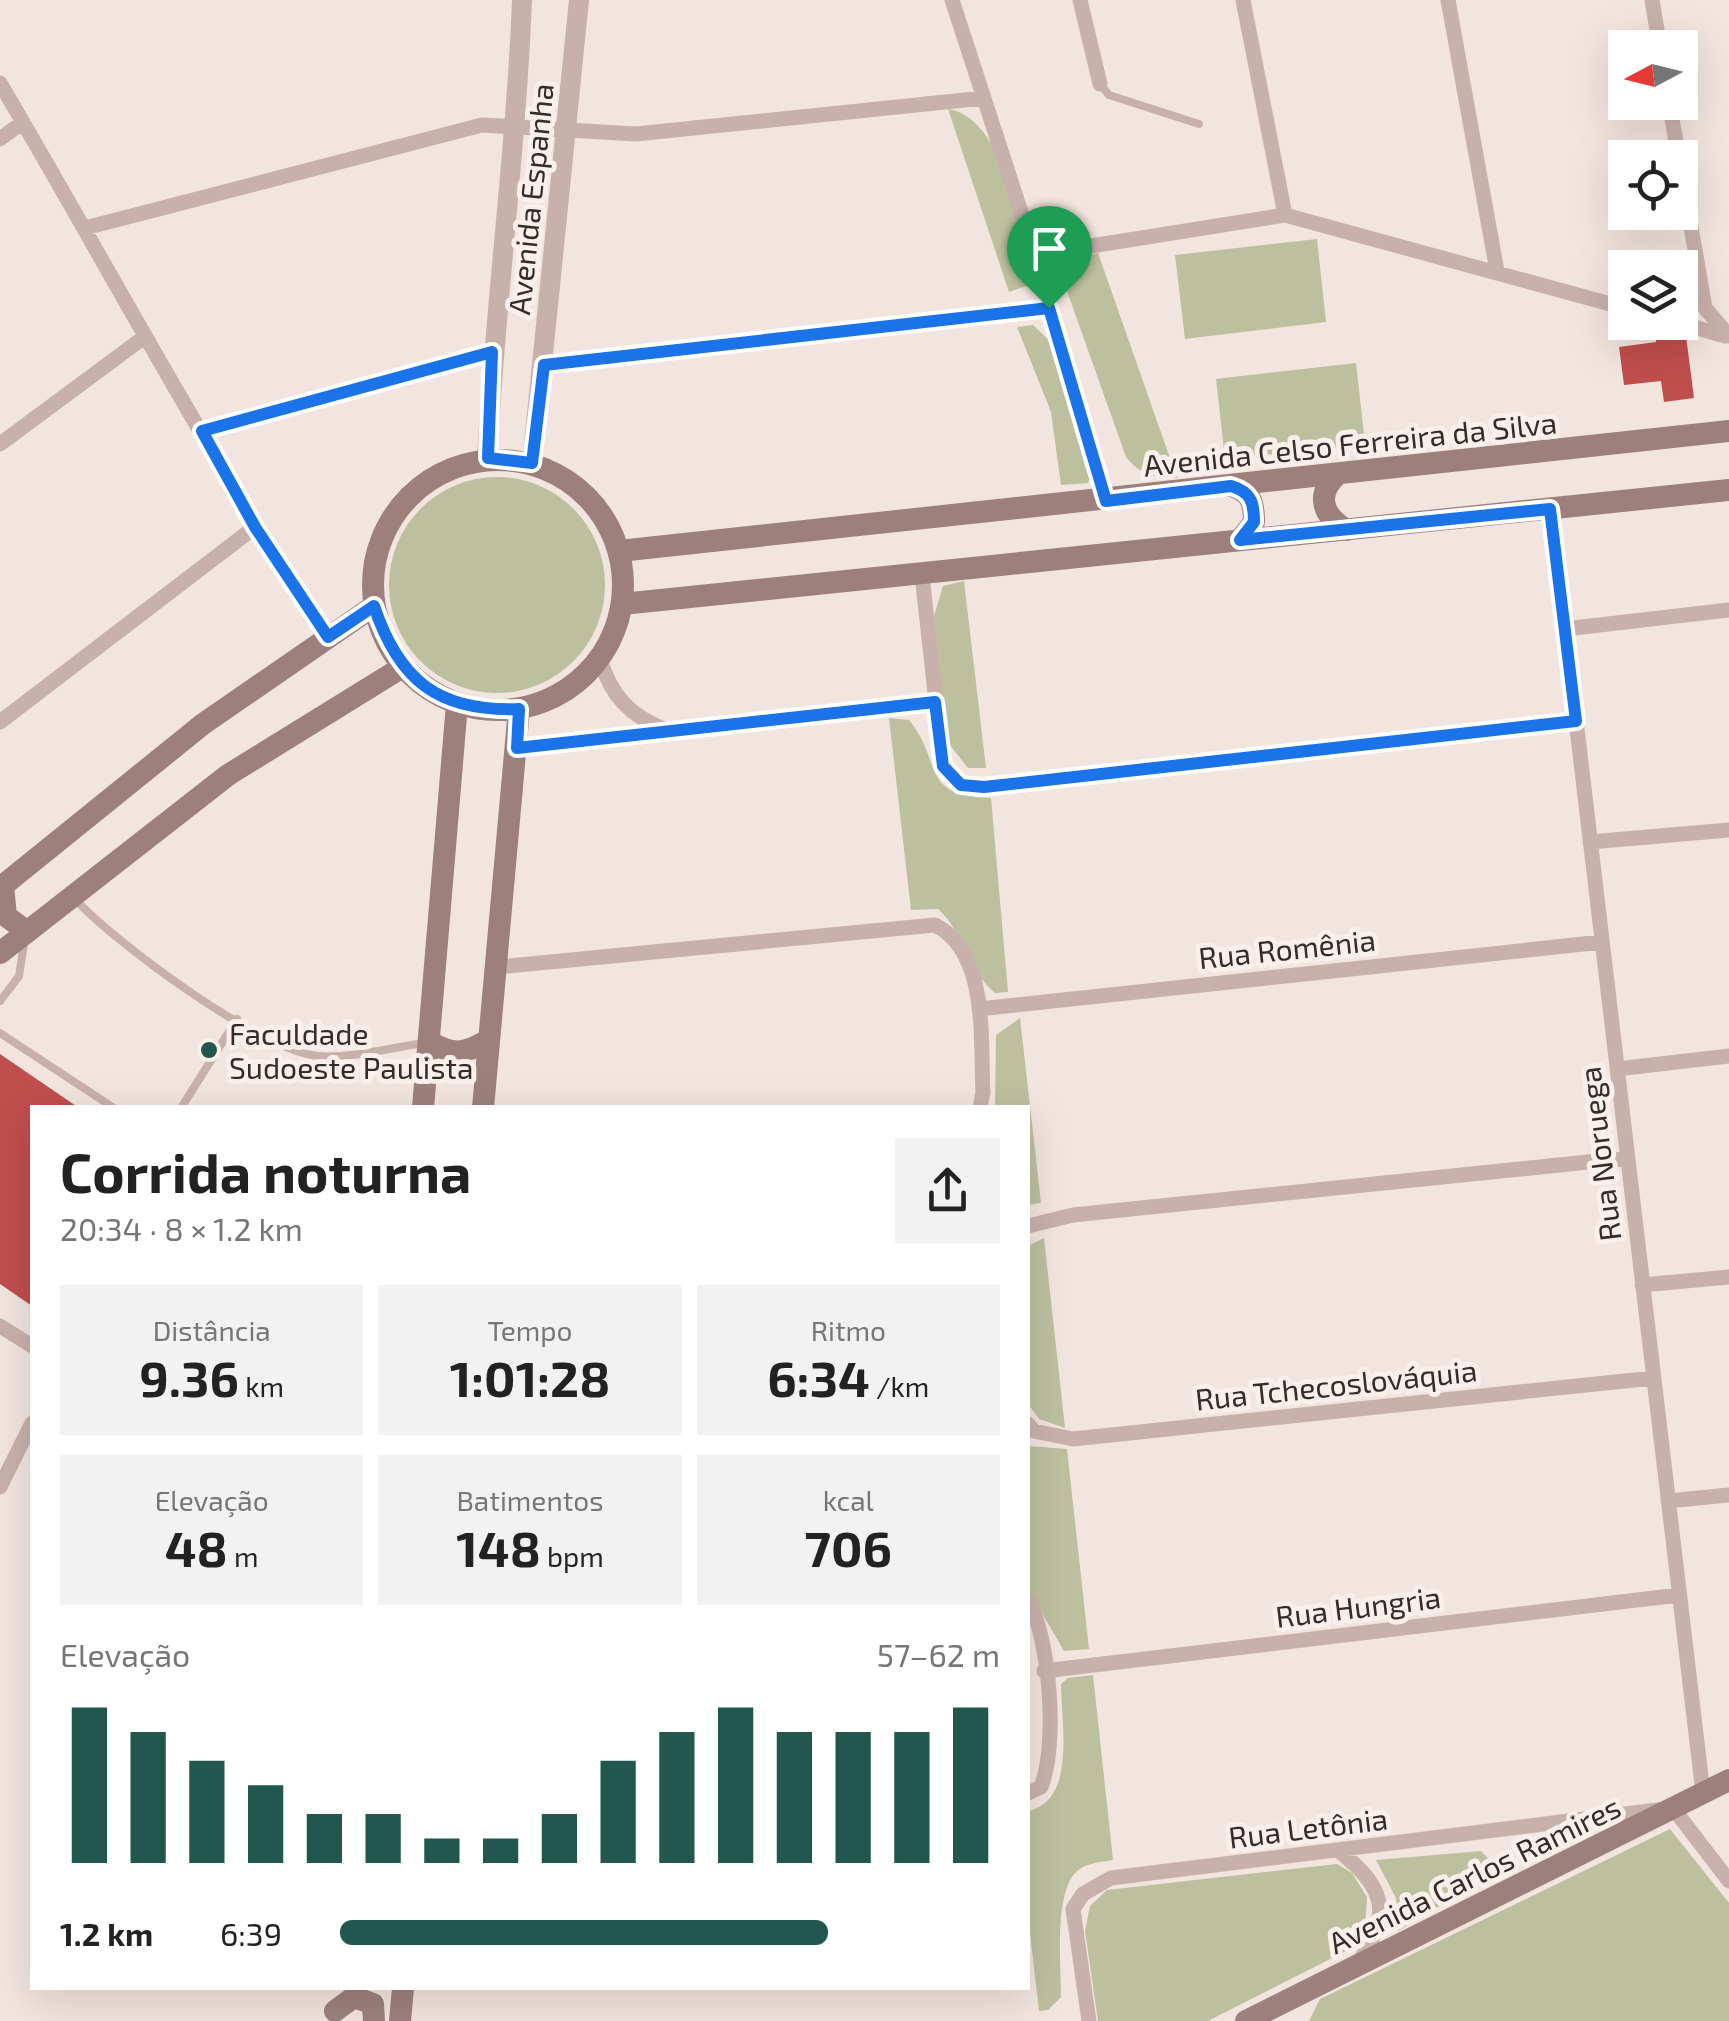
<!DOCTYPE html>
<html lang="pt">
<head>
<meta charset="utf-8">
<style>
  :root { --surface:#fff; --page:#f2f2f2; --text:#222; --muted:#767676; --accent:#21574e }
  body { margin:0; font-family:"Exo 2",sans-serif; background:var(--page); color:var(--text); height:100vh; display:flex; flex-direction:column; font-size:38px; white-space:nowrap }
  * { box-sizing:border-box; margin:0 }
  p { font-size:32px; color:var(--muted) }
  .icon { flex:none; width:55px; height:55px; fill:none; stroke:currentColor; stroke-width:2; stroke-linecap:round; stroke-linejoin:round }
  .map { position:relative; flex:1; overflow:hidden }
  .panel { position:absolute; left:30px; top:1105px; width:1000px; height:885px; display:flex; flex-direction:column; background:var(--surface); border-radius:0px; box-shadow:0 10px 40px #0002 }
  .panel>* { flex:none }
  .needle { width:65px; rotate:263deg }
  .fabs { position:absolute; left:1608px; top:30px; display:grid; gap:20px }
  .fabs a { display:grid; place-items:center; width:90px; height:90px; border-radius:0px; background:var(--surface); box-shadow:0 10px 40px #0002; font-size:50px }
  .pin { position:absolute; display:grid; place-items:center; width:85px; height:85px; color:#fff; margin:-102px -42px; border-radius:50% 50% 50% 0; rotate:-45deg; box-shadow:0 0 10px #0007 }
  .pin .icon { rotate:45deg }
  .round { display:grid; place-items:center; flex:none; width:105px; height:105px; border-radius:0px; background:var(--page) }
  .overview { display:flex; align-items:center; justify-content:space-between; height:170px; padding:0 30px }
  h1 { font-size:55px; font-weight:700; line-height:75px }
  .stats { display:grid; grid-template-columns:repeat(3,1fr); gap:15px; height:170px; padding:10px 30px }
  .stats div { display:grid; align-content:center; border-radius:0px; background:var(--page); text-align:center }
  .stats b { font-size:50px; font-weight:700 }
  .stats small { font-size:28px; font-weight:400 }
  .stats p { font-size:28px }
  .chart { height:280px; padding:20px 30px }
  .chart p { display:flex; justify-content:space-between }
  .chart svg { width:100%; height:180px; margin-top:10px; stroke:var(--accent); stroke-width:6 }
  ul { padding:0 30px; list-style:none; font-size:32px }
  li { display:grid; grid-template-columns:160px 120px 1fr; align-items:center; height:75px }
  li i { height:25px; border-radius:12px; background:var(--accent) }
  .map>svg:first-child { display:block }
  .green { fill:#bdc09f }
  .building { fill:#c04e4d }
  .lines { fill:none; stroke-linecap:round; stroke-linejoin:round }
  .service { stroke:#c9b1ab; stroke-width:8 }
  .minor { stroke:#c9b1ab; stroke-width:15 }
  .tertiary { stroke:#c9b1ab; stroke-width:20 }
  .secondary { stroke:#9d807c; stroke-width:22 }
  .route-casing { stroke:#fff; stroke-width:20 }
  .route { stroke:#1a73e8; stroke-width:12 }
  .poi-dot { fill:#21574e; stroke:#f9efeb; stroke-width:4 }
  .labels { text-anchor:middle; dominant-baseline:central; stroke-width:10; stroke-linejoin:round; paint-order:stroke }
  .street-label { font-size:30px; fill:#372b2a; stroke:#f9efeb }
  .poi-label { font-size:30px; fill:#372b2a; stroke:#f9efeb; text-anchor:start }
</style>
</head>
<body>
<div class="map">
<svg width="1729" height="2021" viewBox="0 0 1729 2021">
  <rect width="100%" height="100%" fill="#f2e4de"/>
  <path class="green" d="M948,109C1003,117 1019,224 1033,270L1029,285L1009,292Z
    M1317,239L1326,322L1185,339L1175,255Z
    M1098,253L1177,478C1155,478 1140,475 1126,457L1068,294L1067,275L1076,258Z
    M1033,325L1056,347L1094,463L1088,483L1061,485L1051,412L1017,327Z
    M1356,363L1365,444L1225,459L1216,379Z
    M389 585a108 108 0 1 1 216 0a108 108 0 1 1-216 0Z
    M964,581L986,768H968L945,739L934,616L943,586Z
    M889,718L909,720C944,762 918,796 991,798L1008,992L995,993C969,972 964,932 938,909L911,910Z
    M1020,1018L1041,1203L1028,1205V1108L995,1107L996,1035Z
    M1044,1238L1065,1428L1039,1419L1028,1404V1246Z
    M1028,1446L1067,1449L1089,1649L1064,1651L1028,1589Z
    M1093,1675L1113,1860C1101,1862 1085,1863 1076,1872C1054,1893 1061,1967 1061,1997L1048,2010L1039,2011L1028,1916V1811C1077,1801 1061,1721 1061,1684L1068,1678Z
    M1670,1829L1729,1903V2021H1309L1320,1999Z
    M1481,1851L1492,1862L1483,1879L1398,1931L1396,1898L1376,1860Z
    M1337,1864L1352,1873L1367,1897L1365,1927L1346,1951L1208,2021H1098L1085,1931L1090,1906L1107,1890Z"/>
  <path class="building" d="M1685,328L1694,398L1664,402L1661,381L1624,385L1619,347L1656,342L1655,332Z
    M0,1054L79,1108H32V1306L0,1284Z"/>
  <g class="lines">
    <path class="service" d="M1100,84L1109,95L1199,124
      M75,899C114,942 261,1051 318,1056C352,1059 392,1047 426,1043
      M0,1001L19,976L25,938
      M0,1033L114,1108
      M181,1108L237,1019"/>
    <path class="minor" d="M952,0L1035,255L1106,501
      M1080,0L1100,84
      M1243,0L1285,215
      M1448,0L1497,271
      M1652,0L1660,48
      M0,83C109,268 209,458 328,637
      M1669,102L1679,158
      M0,139L23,122
      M1680,163L1705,308L1729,336
      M85,228L482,125L636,134L984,98
      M1035,255L1285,215L1625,308
      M1677,322L1725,336
      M544,365L1049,308
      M202,431L492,352
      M0,444L143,338
      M1551,509L1703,1793
      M922,575L943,766L961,785L984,787L1576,721
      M1565,629L1729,610
      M600,659C611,696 630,716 666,730
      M0,722L255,527
      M517,748L935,701
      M1590,842L1729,830
      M497,967L935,925C989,952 980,1040 983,1092L980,1108
      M979,1009L1602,942
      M1617,1069L1729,1056
      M1028,1226L1073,1215L1627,1158
      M1642,1285L1729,1277
      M0,1326L32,1346
      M1028,1424L1034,1431L1073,1439L1653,1378
      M0,1487L32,1423
      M1668,1501L1729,1495
      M1028,1599C1050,1640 1058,1744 1041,1787L1028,1793
      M1044,1671L1679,1595
      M1339,1851C1385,1887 1393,1914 1358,1963
      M1089,2021L1073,1909L1083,1894L1111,1878L1673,1808L1729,1881"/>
    <path class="tertiary" d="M487,459C495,305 516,153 522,0
      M532,463L579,0"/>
    <path class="secondary" d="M373 585a125 125 0 1 1 250 0a125 125 0 1 1-250 0Z
      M1338,474C1315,494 1322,516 1347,530
      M1231,486C1251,492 1254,502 1254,522L1240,540
      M619,551L1729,431
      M622,604L1729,490
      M3,886L6,916L25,930
      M0,888L203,724L374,606
      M0,953L228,775L401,668
      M430,1042C454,1056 465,1054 488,1040
      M423,1108L457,704
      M483,1108L519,709
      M335,2011L354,1997L373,2004L374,2021
      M400,2021L403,1988
      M1246,2021L1729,1780"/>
  </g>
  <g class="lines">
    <g class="route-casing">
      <path id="route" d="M1049,308L1106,501L1231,486C1251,492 1254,502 1254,522L1240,540L1550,509L1576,721L984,787L961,785L943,766L935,702L517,748L519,709C439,712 399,681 374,606L328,637L255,527L202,431L492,352L488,458L532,463L544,365Z"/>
    </g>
    <use href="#route" class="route"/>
  </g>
  <circle class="poi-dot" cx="209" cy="1050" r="10"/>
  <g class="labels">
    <g class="street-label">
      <text transform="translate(530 199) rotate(-84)">Avenida Espanha</text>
      <text transform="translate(1350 443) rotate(-6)">Avenida Celso Ferreira da Silva</text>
      <text transform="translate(1287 948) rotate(-6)">Rua Romênia</text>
      <text transform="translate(1599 1154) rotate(-97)">Rua Noruega</text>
      <text transform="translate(1336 1384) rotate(-6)">Rua Tchecoslováquia</text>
      <text transform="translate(1358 1606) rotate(-7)">Rua Hungria</text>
      <text transform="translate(1308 1827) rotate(-7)">Rua Letônia</text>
      <text transform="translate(1474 1874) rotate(-26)">Avenida Carlos Ramires</text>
    </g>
    <g class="poi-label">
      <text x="229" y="1033">Faculdade<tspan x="229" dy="34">Sudoeste Paulista</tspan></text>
    </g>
  </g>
</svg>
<div class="fabs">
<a><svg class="needle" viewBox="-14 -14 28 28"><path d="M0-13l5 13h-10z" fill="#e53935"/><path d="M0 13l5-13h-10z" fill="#767676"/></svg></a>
<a><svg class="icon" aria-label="locate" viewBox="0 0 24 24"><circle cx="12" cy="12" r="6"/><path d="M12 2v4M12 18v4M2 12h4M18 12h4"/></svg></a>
<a><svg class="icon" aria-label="layers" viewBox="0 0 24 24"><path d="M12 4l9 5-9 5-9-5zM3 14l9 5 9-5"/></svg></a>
</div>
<div class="pin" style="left:1049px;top:308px;background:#1e9e55"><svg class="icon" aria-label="arrive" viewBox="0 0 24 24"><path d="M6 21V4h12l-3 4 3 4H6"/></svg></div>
<section class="panel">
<div class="overview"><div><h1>Corrida noturna</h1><p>20:34 · 8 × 1.2 km</p></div><a class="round"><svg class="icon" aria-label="share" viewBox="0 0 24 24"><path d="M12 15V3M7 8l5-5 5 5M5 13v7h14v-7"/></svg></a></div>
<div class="stats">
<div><p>Distância</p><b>9.36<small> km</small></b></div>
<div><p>Tempo</p><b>1:01:28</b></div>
<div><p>Ritmo</p><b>6:34<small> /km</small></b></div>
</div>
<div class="stats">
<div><p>Elevação</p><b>48<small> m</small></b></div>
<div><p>Batimentos</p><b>148<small> bpm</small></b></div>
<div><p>kcal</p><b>706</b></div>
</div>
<div class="chart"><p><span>Elevação</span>57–62 m</p>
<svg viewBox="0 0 160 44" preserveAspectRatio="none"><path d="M5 44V6M15 44V12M25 44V19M35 44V25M45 44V32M55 44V32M65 44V38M75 44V38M85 44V32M95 44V19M105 44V12M115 44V6M125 44V12M135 44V12M145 44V12M155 44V6"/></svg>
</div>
<ul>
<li><b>1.2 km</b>6:39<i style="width:74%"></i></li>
</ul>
</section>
</div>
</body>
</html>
